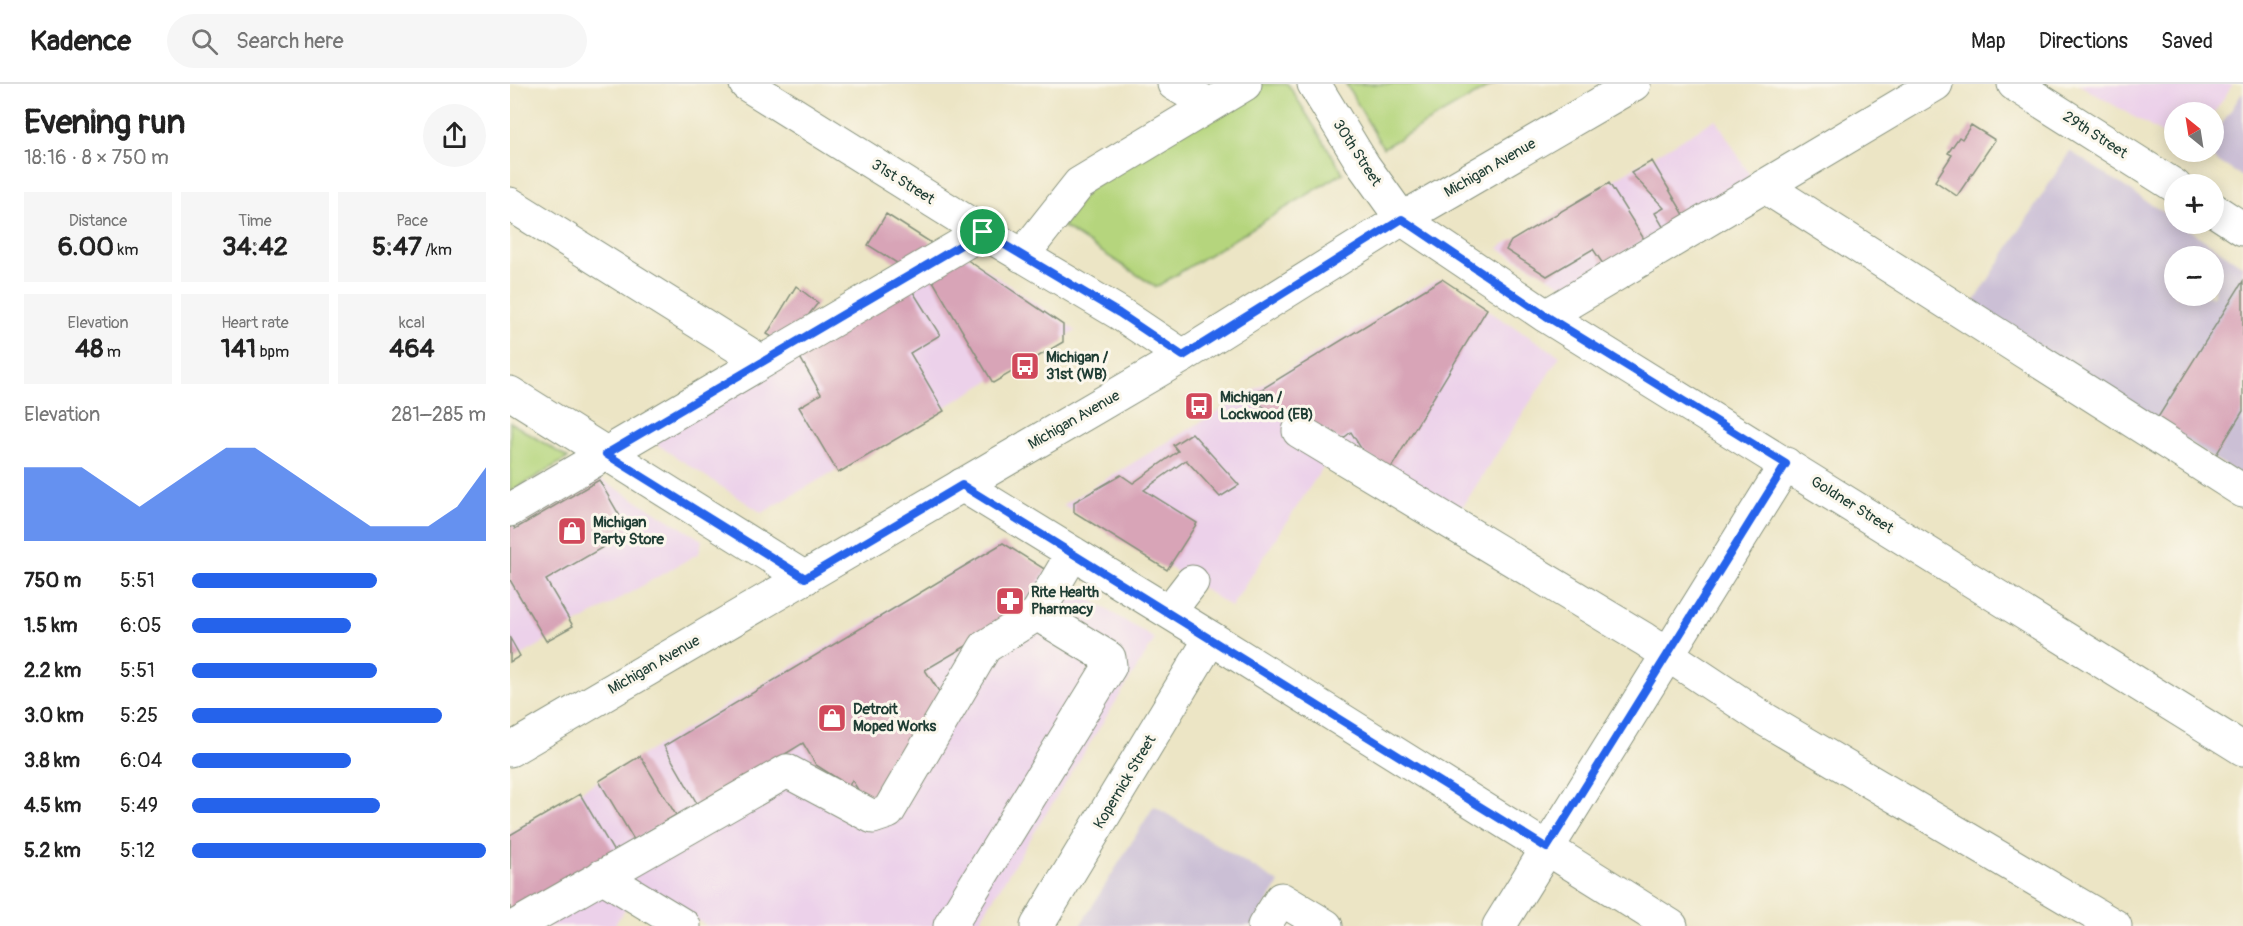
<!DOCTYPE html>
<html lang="en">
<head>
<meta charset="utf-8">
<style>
  :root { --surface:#fff; --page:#f6f6f6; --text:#222; --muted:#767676; --line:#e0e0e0; --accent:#2563eb }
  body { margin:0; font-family:Pangolin,sans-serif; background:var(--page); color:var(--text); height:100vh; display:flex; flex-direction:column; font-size:22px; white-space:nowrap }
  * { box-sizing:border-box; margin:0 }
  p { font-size:20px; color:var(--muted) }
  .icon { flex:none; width:33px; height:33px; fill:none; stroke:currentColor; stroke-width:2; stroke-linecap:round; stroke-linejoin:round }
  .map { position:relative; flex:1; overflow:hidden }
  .drawer { display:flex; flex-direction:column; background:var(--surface); width:510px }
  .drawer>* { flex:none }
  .needle { width:39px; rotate:330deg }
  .controls { position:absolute; left:1654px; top:18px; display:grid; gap:12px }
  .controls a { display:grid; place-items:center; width:60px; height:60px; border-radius:50%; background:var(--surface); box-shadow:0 3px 15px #0003; font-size:30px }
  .pin { position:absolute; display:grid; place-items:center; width:51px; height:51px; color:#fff; margin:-26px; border:3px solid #fff; border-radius:50%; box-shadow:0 2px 6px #0007 }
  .round { display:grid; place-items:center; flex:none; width:63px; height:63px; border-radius:32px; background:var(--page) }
  .head { display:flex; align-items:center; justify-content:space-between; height:102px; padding:0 24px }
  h1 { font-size:33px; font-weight:700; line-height:45px }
  .figures { display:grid; grid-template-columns:repeat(3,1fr); gap:9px; height:102px; padding:6px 24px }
  .figures div { display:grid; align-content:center; border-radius:0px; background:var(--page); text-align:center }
  .figures b { font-size:26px; font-weight:700 }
  .figures small { font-size:16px; font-weight:400 }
  .figures p { font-size:16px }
  .chart { height:168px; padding:12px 24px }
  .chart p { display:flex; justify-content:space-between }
  .chart svg { width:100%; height:108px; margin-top:6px; fill:var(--accent); opacity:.7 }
  ul { padding:0 24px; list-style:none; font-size:20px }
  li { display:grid; grid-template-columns:96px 72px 1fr; align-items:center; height:45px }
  li i { height:15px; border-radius:8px; background:var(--accent) }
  header { display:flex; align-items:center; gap:36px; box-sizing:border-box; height:84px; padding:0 30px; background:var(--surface); border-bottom:2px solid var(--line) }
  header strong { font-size:28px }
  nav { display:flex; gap:33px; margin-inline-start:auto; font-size:21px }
  .search { width:420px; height:54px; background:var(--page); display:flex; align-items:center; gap:15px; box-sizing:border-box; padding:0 21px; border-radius:33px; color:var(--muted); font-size:22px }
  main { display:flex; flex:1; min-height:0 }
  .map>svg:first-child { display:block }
  .built { fill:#ecd1ea }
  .industrial { fill:#cbbfd5; fill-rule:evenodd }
  .green { fill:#b5d57d; stroke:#6a8958; stroke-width:1.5 }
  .building { fill:#d8a4b7 }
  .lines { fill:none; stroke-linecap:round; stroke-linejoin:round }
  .minor-casing { stroke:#86917c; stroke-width:35 }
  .major-casing { stroke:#86917c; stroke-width:35 }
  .minor { stroke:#fff; stroke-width:33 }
  .major { stroke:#fff; stroke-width:33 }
  .route-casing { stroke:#fff; stroke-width:12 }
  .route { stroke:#2563eb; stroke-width:8 }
  .labels { text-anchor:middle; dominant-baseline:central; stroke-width:6; stroke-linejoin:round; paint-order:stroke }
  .street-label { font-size:15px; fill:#1f3d34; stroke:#fbf7ec }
  .poi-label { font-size:15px; font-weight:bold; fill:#1f3d34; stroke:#fbf7ec; text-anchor:start }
</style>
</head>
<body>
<header>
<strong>Kadence</strong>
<div class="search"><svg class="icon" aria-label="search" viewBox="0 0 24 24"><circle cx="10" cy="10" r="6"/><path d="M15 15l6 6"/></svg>Search here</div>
<nav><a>Map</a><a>Directions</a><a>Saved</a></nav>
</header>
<main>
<section class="drawer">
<div class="head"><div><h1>Evening run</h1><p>18:16 · 8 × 750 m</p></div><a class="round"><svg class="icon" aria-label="share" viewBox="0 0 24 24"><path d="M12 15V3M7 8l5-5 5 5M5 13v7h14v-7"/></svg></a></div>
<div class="figures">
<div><p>Distance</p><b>6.00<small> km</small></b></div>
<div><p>Time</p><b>34:42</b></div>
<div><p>Pace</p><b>5:47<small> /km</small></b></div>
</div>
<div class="figures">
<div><p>Elevation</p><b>48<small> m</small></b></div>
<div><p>Heart rate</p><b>141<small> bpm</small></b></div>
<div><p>kcal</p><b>464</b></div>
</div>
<div class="chart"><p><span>Elevation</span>281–285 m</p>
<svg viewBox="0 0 160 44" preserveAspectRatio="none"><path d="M0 44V14L10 14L20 14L30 22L40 30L50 22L60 14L70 6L80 6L90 14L100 22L110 30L120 38L130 38L140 38L150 30L160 14V44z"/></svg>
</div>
<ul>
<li><b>750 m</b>5:51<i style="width:63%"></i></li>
<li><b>1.5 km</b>6:05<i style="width:54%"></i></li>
<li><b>2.2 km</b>5:51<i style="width:63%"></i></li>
<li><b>3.0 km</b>5:25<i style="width:85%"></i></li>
<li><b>3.8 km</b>6:04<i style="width:54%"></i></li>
<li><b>4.5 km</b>5:49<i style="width:64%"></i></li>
<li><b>5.2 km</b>5:12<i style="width:100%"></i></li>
</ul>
</section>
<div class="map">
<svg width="1733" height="842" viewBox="0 0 1733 842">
  <rect width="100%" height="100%" fill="#fbf7ec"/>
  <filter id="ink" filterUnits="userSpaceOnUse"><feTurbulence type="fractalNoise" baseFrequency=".0167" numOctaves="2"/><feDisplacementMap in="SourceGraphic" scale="12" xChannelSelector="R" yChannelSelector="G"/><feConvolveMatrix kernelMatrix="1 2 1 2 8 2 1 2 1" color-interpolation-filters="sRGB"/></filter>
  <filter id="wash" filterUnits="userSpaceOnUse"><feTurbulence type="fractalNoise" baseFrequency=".008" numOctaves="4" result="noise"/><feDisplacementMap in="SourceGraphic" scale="24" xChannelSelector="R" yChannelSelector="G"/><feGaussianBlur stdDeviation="1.35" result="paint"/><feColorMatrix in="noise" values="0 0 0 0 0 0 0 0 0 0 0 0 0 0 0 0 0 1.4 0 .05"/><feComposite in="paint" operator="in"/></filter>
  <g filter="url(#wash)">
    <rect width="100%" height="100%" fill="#ece5c5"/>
    <path class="built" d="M1568,0H1723L1704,29L1665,28V57Z
      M1206,35L1244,98L1061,206L988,164Z
      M451,168L566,247L252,429L140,356Z
      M928,195L1050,272L951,425L832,359L817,377L721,523L676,493L553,421Z
      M86,392L192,456L189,469L0,578V441Z
      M489,460L645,555L466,842H197L131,801L104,842H0V749Z"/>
    <path class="industrial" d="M1733,8V93L1693,68H1704V52Z
      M1560,67L1665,136V140H1670L1733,182V393L1463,220ZM1665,172H1704V212H1665Z
      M644,722L769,799L743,842H570Z"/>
    <path class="green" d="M750,0H778L833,89L646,203L552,142L580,104Z
      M836,0H984L873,64Z
      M0,338L58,374L0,408Z"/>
    <g id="blocks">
      <path class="building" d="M1461,41L1485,56L1447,112L1425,97L1442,71L1438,69L1449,53L1452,55Z
        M1142,77L1176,134L1155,146L1145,129L1154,124L1121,89Z
        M1099,99L1134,155L1093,180L1083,165L1037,192L996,166L1001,157Z
        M376,130L420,158L419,169L395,184L358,161Z
        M453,173L553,241V258L483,299L420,192Z
        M932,195L977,225L881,384L854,369L841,348L831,356L783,327L776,339L741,314L742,311Z
        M1733,197V327L1706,371L1647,335Z
        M286,202L308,219L293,238L267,256L257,250Z
        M400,203L430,251L400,269L434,327L328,389L289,323L311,310L288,270Z
        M682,349L729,401L710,413L676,376L634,406L687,439L657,486L564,428V418L611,391L623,399L668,367L663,361Z
        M89,396L119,448L36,496L63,542L36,557L0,496V441L2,440L5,445Z
        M493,459L536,486L504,534L415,586L430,609L368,719L350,709L342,696L339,702L306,681L293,659L189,723L154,662Z
        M0,554L10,572L0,578Z
        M130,672L166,731L124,756L89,697Z
        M70,710L104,768L0,829V751Z"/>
    </g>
  </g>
  <g filter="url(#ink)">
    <use href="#blocks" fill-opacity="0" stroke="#86917c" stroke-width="1.5"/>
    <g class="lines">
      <g class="minor-casing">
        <path id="minor" d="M236,0L473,148L609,229L673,272
          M664,0L700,21
          M804,0L854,82L892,135L1036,232L1733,665
          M1504,0L1665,102
          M1254,102L1733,407
          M0,120L252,278
          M1704,126L1733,145
          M512,172L569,100L735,0
          M1036,232L1426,0
          M0,309L295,494
          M789,347L1134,555L1256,636L1605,842
          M452,401L701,554L1161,842
          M0,426L473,148
          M659,528L682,498
          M92,792L174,842
          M6,842L277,687L363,733L378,728L475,563L527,530L563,469
          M440,842L600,582L599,574L527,530
          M527,842L701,554
          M754,842L771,815L816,842
          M989,842L1276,380"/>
      </g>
      <g class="major-casing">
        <path id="major" d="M0,666L673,272L892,135L1124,0"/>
      </g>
      <use href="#minor" class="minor"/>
      <use href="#major" class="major"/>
    </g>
  </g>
  <g class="lines" filter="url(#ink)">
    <g class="route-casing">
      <path id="route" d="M892,135L1036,232L1276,380L1037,764L452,401L295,494L96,370L473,148L609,229L673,272Z"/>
    </g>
    <use href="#route" class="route"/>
  </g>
  <defs>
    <g id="bus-square" transform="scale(1.5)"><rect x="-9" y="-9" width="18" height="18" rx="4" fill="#d1495b" stroke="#fbf7ec"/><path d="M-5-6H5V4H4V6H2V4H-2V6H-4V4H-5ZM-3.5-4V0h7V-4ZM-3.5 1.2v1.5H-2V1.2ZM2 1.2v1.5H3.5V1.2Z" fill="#fff"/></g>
    <g id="shop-square" transform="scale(1.5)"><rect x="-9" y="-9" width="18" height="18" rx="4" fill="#d1495b" stroke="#fbf7ec"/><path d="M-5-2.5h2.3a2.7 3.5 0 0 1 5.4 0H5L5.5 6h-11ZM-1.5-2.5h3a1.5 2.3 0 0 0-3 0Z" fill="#fff"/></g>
    <g id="pharmacy-square" transform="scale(1.5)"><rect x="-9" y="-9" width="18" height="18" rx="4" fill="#d1495b" stroke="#fbf7ec"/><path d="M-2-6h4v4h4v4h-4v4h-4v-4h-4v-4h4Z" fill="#fff"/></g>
  </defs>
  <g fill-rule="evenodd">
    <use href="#bus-square" x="515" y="282"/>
    <use href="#bus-square" x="689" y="322"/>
    <use href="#shop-square" x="62" y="447"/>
    <use href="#pharmacy-square" x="500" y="517"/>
    <use href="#shop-square" x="322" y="634"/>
  </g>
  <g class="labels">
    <g class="street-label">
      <text transform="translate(1585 51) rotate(33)">29th Street</text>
      <text transform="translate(847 69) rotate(57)">30th Street</text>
      <text transform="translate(980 84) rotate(-30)">Michigan Avenue</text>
      <text transform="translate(393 98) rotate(32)">31st Street</text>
      <text transform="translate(564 336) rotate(-30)">Michigan Avenue</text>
      <text transform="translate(1342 421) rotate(32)">Goldner Street</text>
      <text transform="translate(144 581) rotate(-30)">Michigan Avenue</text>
      <text transform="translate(615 698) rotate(-59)">Kopernick Street</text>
    </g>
    <g class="poi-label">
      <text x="536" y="273">Michigan /<tspan x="536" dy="17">31st (WB)</tspan></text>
      <text x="710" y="313">Michigan /<tspan x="710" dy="17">Lockwood (EB)</tspan></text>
      <text x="83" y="438">Michigan<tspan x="83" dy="17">Party Store</tspan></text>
      <text x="521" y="508">Rite Health<tspan x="521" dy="17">Pharmacy</tspan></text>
      <text x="343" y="625">Detroit<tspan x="343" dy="17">Moped Works</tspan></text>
    </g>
  </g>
</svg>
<div class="controls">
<a><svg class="needle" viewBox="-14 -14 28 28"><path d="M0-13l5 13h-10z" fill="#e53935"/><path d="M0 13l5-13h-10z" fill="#767676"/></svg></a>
<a>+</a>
<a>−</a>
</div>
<div class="pin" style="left:473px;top:148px;background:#1e9e55"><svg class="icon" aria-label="arrive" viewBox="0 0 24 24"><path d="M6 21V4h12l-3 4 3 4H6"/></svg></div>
</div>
</main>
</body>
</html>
